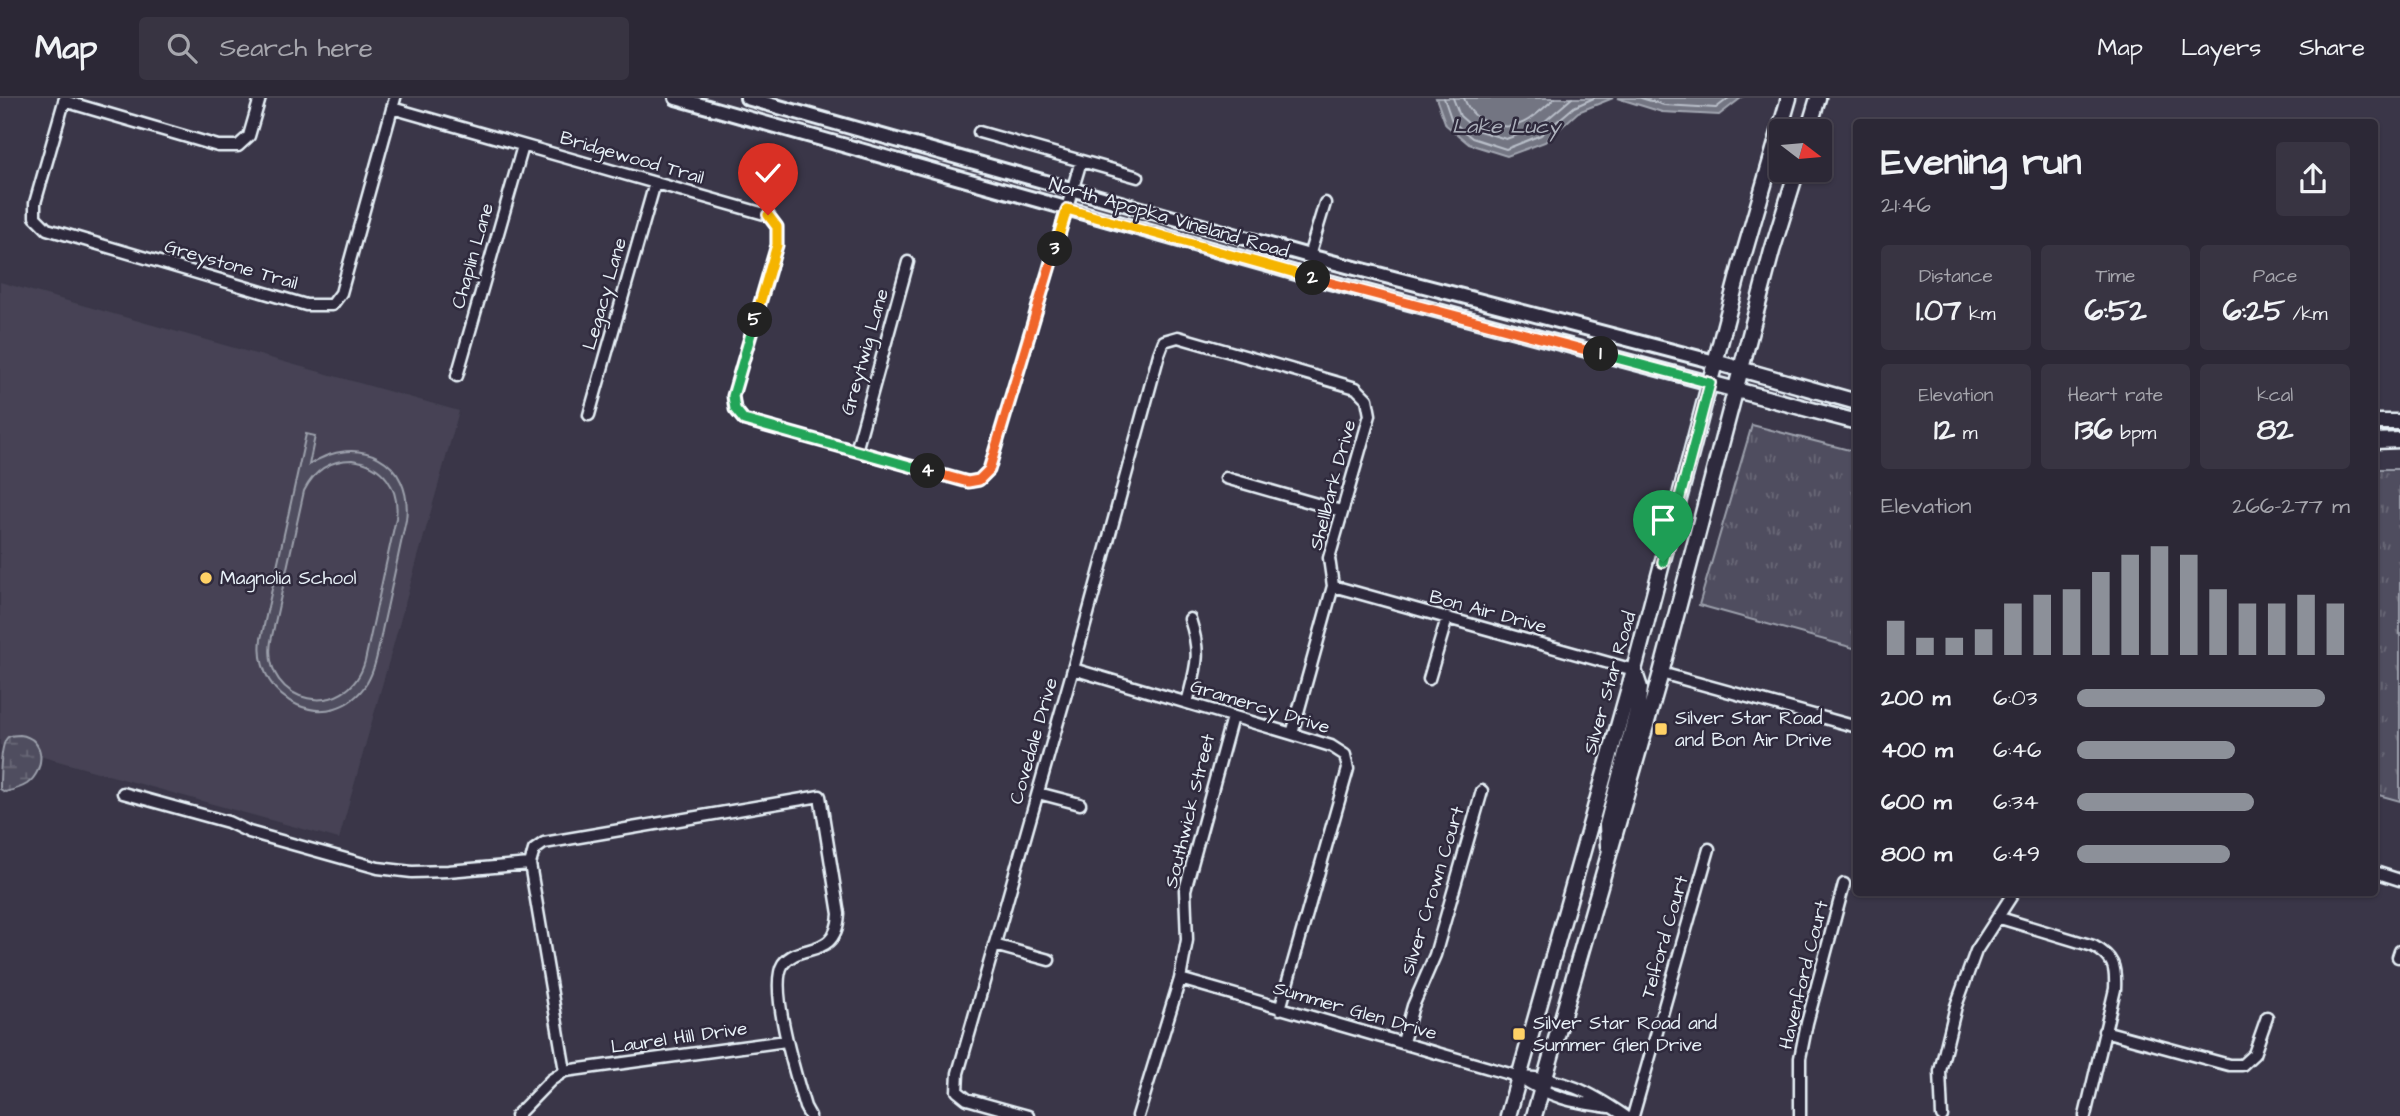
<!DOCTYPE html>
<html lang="en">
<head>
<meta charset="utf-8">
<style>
  :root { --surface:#2c2836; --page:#383442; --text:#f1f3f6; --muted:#a6a6ad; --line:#484451; --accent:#8c9099 }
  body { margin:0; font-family:"Architects Daughter",sans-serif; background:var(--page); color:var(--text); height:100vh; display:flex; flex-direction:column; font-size:26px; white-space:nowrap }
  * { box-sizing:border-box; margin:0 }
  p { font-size:23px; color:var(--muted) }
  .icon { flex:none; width:38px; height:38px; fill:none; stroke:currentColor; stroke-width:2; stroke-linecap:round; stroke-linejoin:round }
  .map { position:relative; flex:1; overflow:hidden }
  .sheet { position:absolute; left:1853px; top:21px; width:525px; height:777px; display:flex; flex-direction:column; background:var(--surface); border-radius:7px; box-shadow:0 2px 5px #0004,0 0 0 2px var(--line) }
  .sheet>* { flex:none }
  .needle { width:46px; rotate:106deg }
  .controls { position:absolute; left:1769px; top:21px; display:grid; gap:14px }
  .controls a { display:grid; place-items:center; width:63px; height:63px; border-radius:7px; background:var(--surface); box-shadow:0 2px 5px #0004,0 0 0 2px var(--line); font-size:35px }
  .pin { position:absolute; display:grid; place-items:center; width:60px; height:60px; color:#fff; margin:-72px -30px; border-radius:50% 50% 50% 0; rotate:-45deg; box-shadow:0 0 7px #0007 }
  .pin .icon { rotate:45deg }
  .km { position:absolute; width:35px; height:35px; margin:-18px; border-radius:50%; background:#222; color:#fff; font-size:19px; line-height:35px; text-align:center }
  .round { display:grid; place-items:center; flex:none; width:74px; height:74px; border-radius:7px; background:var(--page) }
  .headline { display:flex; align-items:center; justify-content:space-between; height:119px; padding:0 28px }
  h1 { font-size:38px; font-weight:700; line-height:52px }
  .figures { display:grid; grid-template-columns:repeat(3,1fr); gap:10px; height:119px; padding:7px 28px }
  .figures div { display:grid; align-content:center; border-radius:7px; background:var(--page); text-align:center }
  .figures b { font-size:30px; font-weight:700 }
  .figures small { font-size:19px; font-weight:400 }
  .figures p { font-size:19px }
  .chart { height:196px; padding:14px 28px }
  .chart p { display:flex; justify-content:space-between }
  .chart svg { width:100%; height:126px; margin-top:7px; stroke:var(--accent); stroke-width:6 }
  ul { padding:0 28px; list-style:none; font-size:23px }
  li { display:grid; grid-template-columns:112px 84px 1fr; align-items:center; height:52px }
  li i { height:18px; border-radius:9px; background:var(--accent) }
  header { display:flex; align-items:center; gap:42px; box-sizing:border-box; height:98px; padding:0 35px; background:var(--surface); border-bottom:2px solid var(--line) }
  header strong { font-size:33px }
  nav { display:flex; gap:38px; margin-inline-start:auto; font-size:24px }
  .search { width:490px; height:63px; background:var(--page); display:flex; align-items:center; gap:18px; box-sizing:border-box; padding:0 24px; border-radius:7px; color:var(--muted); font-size:26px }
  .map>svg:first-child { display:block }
  .built { fill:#464354 }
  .grass { fill:url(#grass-tufts); stroke:#9ca0ac; stroke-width:2 }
  .wetland { fill:url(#wetland-marsh); stroke:#9ca0ac; stroke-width:2 }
  .pitch { fill:#504e5f; stroke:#9ca0ac; stroke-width:2; fill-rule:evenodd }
  .water { fill:#737482; stroke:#a2a6b1; stroke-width:2 }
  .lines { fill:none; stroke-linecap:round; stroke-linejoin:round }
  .shore { stroke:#b9bfc9; stroke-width:2 }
  .minor-casing { stroke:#e8f1f8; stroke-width:15 }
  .tertiary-casing { stroke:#e8f1f8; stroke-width:18 }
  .secondary-casing { stroke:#e8f1f8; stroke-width:19 }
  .minor { stroke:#2f2a3d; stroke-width:10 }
  .tertiary { stroke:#2f2a3d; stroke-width:12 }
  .secondary { stroke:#2f2a3d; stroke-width:14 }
  .split-1-casing { stroke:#fff; stroke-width:14 }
  .split-2-casing { stroke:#fff; stroke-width:14 }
  .split-3-casing { stroke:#fff; stroke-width:14 }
  .split-4-casing { stroke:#fff; stroke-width:14 }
  .split-5-casing { stroke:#fff; stroke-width:14 }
  .split-6-casing { stroke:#fff; stroke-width:14 }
  .split-1 { stroke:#22a559; stroke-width:9 }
  .split-2 { stroke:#f0652b; stroke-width:9 }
  .split-3 { stroke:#f5b400; stroke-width:9 }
  .split-4 { stroke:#f0652b; stroke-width:9 }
  .split-5 { stroke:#22a559; stroke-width:9 }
  .split-6 { stroke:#f5b400; stroke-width:9 }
  .poi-dot { fill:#ffd166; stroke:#2f2a3d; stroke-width:2.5 }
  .labels { text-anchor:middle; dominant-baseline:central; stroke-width:5; stroke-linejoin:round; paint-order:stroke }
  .street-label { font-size:19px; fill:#e8f1f8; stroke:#2f2a3d }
  .poi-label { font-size:19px; fill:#e8f1f8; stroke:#2f2a3d; text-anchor:start }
  .water-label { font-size:21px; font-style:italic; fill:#aeb2bd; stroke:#2f2a3d }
</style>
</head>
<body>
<header>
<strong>Map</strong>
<div class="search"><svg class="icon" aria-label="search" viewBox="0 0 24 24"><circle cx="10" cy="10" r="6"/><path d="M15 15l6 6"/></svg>Search here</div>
<nav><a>Map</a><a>Layers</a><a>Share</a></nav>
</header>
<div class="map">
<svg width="2400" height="1018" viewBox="0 0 2400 1018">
  <defs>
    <pattern id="grass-tufts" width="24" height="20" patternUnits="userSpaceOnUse" patternTransform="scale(1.75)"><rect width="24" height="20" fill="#504e5f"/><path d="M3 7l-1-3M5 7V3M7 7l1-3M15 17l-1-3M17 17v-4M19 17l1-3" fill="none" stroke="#696877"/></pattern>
    <pattern id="wetland-marsh" width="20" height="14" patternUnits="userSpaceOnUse" patternTransform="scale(1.75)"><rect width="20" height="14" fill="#504e5f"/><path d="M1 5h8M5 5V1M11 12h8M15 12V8" fill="none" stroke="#696877"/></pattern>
  </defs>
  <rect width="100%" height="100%" fill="#3a3648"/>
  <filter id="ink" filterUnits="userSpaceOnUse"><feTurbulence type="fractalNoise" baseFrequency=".0143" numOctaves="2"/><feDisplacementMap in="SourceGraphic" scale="14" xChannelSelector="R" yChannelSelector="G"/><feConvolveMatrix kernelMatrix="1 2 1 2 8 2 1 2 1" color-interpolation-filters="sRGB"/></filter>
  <g filter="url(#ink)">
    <path class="built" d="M0,184L459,313L339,741L0,647Z"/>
    <path class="grass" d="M1752,327L1857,354V551L1699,507Z
      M2375,371H2400V703L2375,696Z"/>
    <path class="wetland" d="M20,637C46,640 46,672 27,686C21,690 13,692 5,694L0,691C0,679 0,645 8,639C12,637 16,637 20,637Z"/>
    <path class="pitch" d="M306,336L315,338L309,367C357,334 414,362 406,422C398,458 391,493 383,528C379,546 377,568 367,585C332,640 253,604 261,541ZM352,362C383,366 400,390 396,420L365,563C348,625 261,607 271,543L304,393C314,373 330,362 352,362Z"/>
    <path class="water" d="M1436,0H1613L1578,14L1545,44L1507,58L1469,46L1446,27Z
      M1617,0H1741L1719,17L1662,14Z"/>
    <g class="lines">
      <path class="shore" d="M1444,0L1452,23L1472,40L1506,51L1541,37L1574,9L1594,0
        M1453,0L1460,18L1476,32L1506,41L1537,30L1572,0
        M1464,0C1469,14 1477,22 1491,26C1520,35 1535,18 1555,0
        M1641,0L1664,7L1716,10L1729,0"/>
      <g class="minor-casing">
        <path id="minor" d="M65,0L35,105V119L47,131L306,207H332L341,195L395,0
          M64,3L218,48H238L249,38L260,0
          M392,10L768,117L777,129V147L733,298L735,311L744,322L968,384L979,382L989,372L1081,63
          M979,34L1138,79
          M1309,158L1325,105
          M457,278L523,48
          M589,317L655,85
          M856,353L908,164
          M1226,380L1341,413
          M1333,488L1634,572
          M1073,571L1292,636L1331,648L1345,657L1348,671L1280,911
          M1661,575L1857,629
          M1429,581L1447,520
          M1187,605C1196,569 1202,558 1190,521
          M123,695L228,724L249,734L378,770L412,774L448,773L530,766
          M1038,695L1080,706
          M2375,774L2400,782
          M2000,820L2093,848C2114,859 2116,869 2115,891L2085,1018
          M994,847L1049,862
          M2398,859L2400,853
          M1180,881L1520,979C1564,980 1590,994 1625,1018
          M2104,933L2229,967H2242L2254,956L2267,919
          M1403,944L1413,908L1435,857L1482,693
          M565,973L530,766L534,752L544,745L820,698L839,816C836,863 800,843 783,866C768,889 797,982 805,1009L810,1018
          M1520,979C1551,1000 1572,1004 1609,1009
          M516,1018L551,982L565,973L786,943
          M1028,1018L967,1001L957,993L958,975L1073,571L1159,256L1164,243L1178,239L1356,290L1367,301L1370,317L1329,460L1333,488L1292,636
          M1138,1018L1180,881L1187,842L1185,792L1232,619
          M1633,1018L1709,751
          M1800,1018V960L1807,925L1844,786
          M1942,1018L1940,973L1956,908L1976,853L2014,794"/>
      </g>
      <g class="tertiary-casing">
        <path id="tertiary" d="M676,0L1303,177L1710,285
          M747,0L1309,158L1715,264"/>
      </g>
      <g class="secondary-casing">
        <path id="secondary" d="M1808,33L1818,0
          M1715,264L1857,304
          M1710,285L1857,324
          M2375,324H2400
          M2375,343L2400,342
          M1608,748L1607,727L1637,613L1640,590L1634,572
          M1508,1018L1634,572L1741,166L1789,0
          M1534,1018L1661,575L1772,153L1797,72"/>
      </g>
      <use href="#minor" class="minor"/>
      <use href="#tertiary" class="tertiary"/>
      <use href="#secondary" class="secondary"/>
    </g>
  </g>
  <g class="lines" filter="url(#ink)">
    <g class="split-1-casing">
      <path id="split-1" d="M1601,256L1710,285L1663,464"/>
    </g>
    <g class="split-2-casing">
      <path id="split-2" d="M1313,180L1601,256"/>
    </g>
    <g class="split-3-casing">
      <path id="split-3" d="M1055,151L1067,111L1313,180"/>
    </g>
    <g class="split-4-casing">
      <path id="split-4" d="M928,373L968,384L979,382L989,372L1055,151"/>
    </g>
    <g class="split-5-casing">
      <path id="split-5" d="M755,222L733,298L735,311L744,322L928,373"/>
    </g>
    <g class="split-6-casing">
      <path id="split-6" d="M755,222L777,147V129L768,117"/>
    </g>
    <use href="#split-1" class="split-1"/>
    <use href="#split-2" class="split-2"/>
    <use href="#split-3" class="split-3"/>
    <use href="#split-4" class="split-4"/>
    <use href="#split-5" class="split-5"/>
    <use href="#split-6" class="split-6"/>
  </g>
  <g class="poi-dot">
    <circle cx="206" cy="480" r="7"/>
    <rect x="1654" y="624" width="14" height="14" rx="3.5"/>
    <rect x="1512" y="929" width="14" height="14" rx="3.5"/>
  </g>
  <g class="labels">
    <g class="street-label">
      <text transform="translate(632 60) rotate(16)">Bridgewood Trail</text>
      <text transform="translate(1169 120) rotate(16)">North Apopka Vineland Road</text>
      <text transform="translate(473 158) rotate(-74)">Chaplin Lane</text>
      <text transform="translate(231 167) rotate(16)">Greystone Trail</text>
      <text transform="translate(605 196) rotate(-74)">Legacy Lane</text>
      <text transform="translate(865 254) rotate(-74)">Greytwig Lane</text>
      <text transform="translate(1333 387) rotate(-75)">Shellbark Drive</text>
      <text transform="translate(1488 514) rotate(15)">Bon Air Drive</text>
      <text transform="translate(1610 585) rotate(-74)">Silver Star Road</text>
      <text transform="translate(1260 609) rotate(17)">Gramercy Drive</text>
      <text transform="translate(1034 643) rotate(-74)">Covedale Drive</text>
      <text transform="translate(1190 713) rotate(-76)">Southwick Street</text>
      <text transform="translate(1433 793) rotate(-73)">Silver Crown Court</text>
      <text transform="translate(1665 839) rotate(-74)">Telford Court</text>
      <text transform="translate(1804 877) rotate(-76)">Havenford Court</text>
      <text transform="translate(1355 913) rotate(16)">Summer Glen Drive</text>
      <text transform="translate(679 940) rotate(-8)">Laurel Hill Drive</text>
    </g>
    <g class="poi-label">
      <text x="220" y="480">Magnolia School</text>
      <text x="1675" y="620">Silver Star Road<tspan x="1675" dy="22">and Bon Air Drive</tspan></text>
      <text x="1533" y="925">Silver Star Road and<tspan x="1533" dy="22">Summer Glen Drive</tspan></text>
    </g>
    <g class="water-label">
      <text x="1506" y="28">Lake Lucy</text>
    </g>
  </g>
</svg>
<div class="controls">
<a><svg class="needle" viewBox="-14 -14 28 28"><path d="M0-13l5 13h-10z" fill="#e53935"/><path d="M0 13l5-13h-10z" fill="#a6a6ad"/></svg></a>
</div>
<div class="pin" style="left:1663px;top:464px;background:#1e9e55"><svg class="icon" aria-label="arrive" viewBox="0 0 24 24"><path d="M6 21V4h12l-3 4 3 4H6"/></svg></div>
<div class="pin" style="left:768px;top:117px;background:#d93025"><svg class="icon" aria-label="check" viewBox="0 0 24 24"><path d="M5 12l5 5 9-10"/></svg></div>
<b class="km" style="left:1601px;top:256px">1</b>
<b class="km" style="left:1313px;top:180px">2</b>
<b class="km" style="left:1055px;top:151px">3</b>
<b class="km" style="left:928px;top:373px">4</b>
<b class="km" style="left:755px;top:222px">5</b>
<section class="sheet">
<div class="headline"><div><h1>Evening run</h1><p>21:46</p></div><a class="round"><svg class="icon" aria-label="share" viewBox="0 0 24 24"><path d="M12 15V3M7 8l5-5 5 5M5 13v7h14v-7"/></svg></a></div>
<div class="figures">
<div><p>Distance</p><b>1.07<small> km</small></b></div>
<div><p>Time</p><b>6:52</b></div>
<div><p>Pace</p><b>6:25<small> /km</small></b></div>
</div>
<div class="figures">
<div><p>Elevation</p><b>12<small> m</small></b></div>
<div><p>Heart rate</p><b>136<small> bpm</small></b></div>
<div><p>kcal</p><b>82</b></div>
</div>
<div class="chart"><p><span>Elevation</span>266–277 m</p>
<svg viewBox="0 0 160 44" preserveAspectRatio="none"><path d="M5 44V32M15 44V38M25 44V38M35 44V35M45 44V26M55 44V23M65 44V21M75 44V15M85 44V9M95 44V6M105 44V9M115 44V21M125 44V26M135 44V26M145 44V23M155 44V26"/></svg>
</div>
<ul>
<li><b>200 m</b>6:03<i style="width:91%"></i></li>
<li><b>400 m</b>6:46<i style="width:58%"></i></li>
<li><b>600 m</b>6:34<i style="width:65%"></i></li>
<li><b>800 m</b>6:49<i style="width:56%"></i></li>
</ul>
</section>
</div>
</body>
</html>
